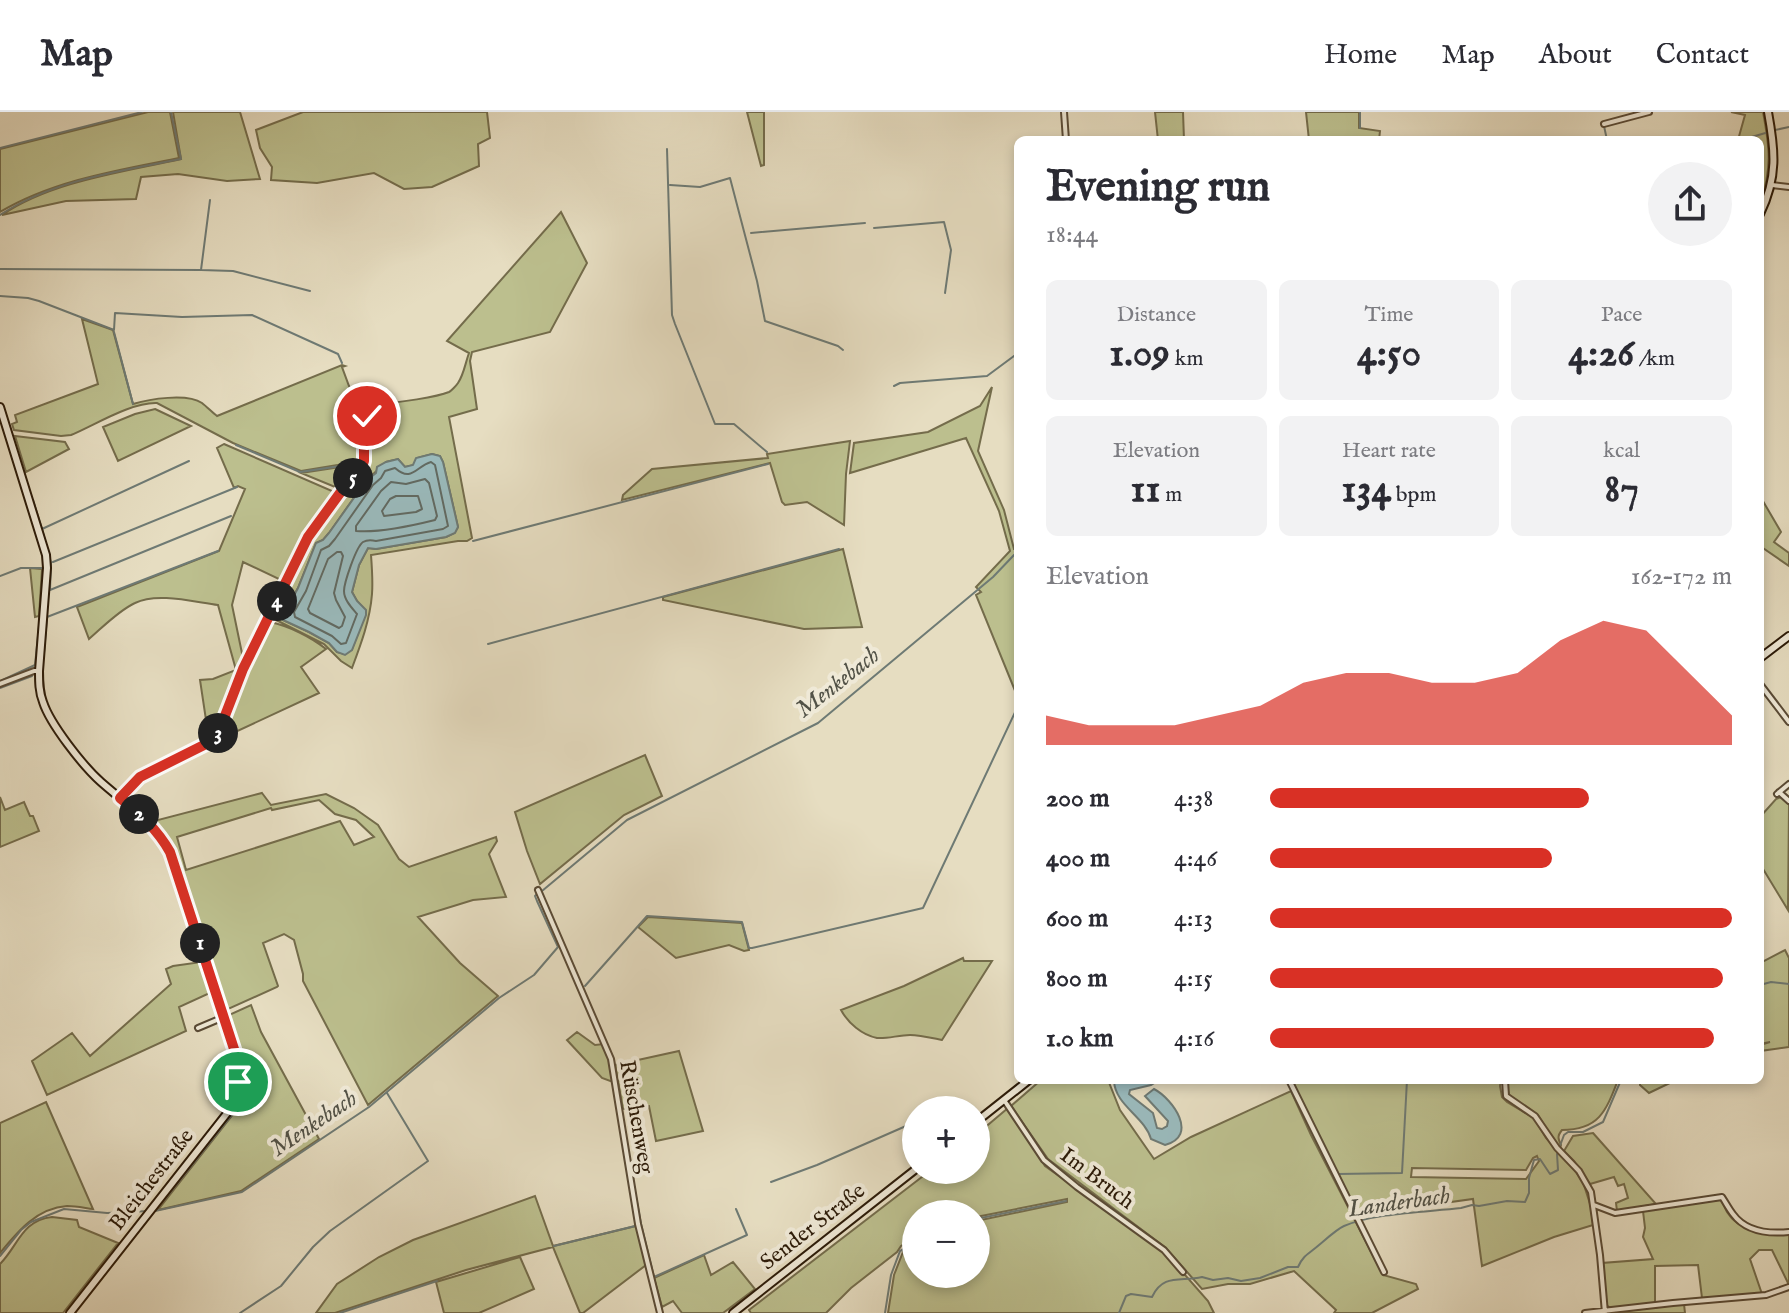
<!DOCTYPE html>
<html lang="en">
<head>
<meta charset="utf-8">
<style>
  :root { --surface:#fff; --page:#f2f2f3; --text:#2b2b33; --muted:#7c7c81; --line:#e1e1e2; --accent:#d93025 }
  body { margin:0; font-family:"IM FELL English",serif; background:var(--page); color:var(--text); height:100vh; display:flex; flex-direction:column; font-size:30px; white-space:nowrap }
  * { box-sizing:border-box; margin:0 }
  p { font-size:26px; color:var(--muted) }
  .icon { flex:none; width:44px; height:44px; fill:none; stroke:currentColor; stroke-width:2; stroke-linecap:round; stroke-linejoin:round }
  .map { position:relative; flex:1; overflow:hidden }
  .side { position:absolute; left:1014px; top:24px; width:750px; height:948px; display:flex; flex-direction:column; background:var(--surface); border-radius:12px; box-shadow:0 4px 12px #0003 }
  .side>* { flex:none }
  .controls { position:absolute; left:902px; top:984px; display:grid; gap:16px }
  .controls a { display:grid; place-items:center; width:88px; height:88px; border-radius:50%; background:var(--surface); box-shadow:0 4px 12px #0003; font-size:40px }
  .pin { position:absolute; display:grid; place-items:center; width:68px; height:68px; color:#fff; margin:-34px; border:4px solid #fff; border-radius:50%; box-shadow:0 2px 8px #0007 }
  .km { position:absolute; width:40px; height:40px; margin:-20px; border-radius:50%; background:#222; color:#fff; font-size:22px; line-height:40px; text-align:center }
  .round { display:grid; place-items:center; flex:none; width:84px; height:84px; border-radius:42px; background:var(--page) }
  .headline { display:flex; align-items:center; justify-content:space-between; height:136px; padding:0 32px }
  h1 { font-size:44px; font-weight:800; line-height:60px }
  .metrics { display:grid; grid-template-columns:repeat(3,1fr); gap:12px; height:136px; padding:8px 32px }
  .metrics div { display:grid; align-content:center; border-radius:12px; background:var(--page); text-align:center }
  .metrics b { font-size:40px; font-weight:800 }
  .metrics small { font-size:22px; font-weight:400 }
  .metrics p { font-size:22px }
  .chart { height:224px; padding:16px 32px }
  .chart p { display:flex; justify-content:space-between }
  .chart svg { width:100%; height:144px; margin-top:8px; fill:var(--accent); opacity:.7 }
  ul { padding:0 32px; list-style:none; font-size:26px }
  li { display:grid; grid-template-columns:128px 96px 1fr; align-items:center; height:60px }
  li i { height:20px; border-radius:10px; background:var(--accent) }
  header { display:flex; align-items:center; gap:48px; box-sizing:border-box; height:112px; padding:0 40px; background:var(--surface); border-bottom:2px solid var(--line) }
  header strong { font-size:38px }
  nav { display:flex; gap:44px; margin-inline-start:auto; font-size:28px }
  .map>svg:first-child { display:block }
  .green { fill:#bcbf8e; stroke:#746c4b; stroke-width:2; fill-rule:evenodd }
  .water { fill:#9ababc; stroke:#6e7a74; stroke-width:2 }
  .lines { fill:none; stroke-linecap:round; stroke-linejoin:round }
  .shore { stroke:#626a62; stroke-width:2 }
  .stream { stroke:#6e7a74; stroke-width:2 }
  .street-casing { stroke:#5a4b36; stroke-width:8 }
  .secondary-casing { stroke:#2b1a08; stroke-width:10 }
  .street { stroke:#efe9d7; stroke-width:4 }
  .secondary { stroke:#efe9d7; stroke-width:6 }
  .route-casing { stroke:#fff; stroke-width:16 }
  .route { stroke:#d93025; stroke-width:10 }
  .labels { text-anchor:middle; dominant-baseline:central; stroke-width:8; stroke-linejoin:round; paint-order:stroke }
  .street-label { font-size:22px; fill:#2b1a08; stroke:#efe9d7 }
  .water-label { font-size:24px; font-style:italic; fill:#525247; stroke:#efe9d7 }
</style>
</head>
<body>
<header>
<strong>Map</strong>
<nav><a>Home</a><a>Map</a><a>About</a><a>Contact</a></nav>
</header>
<div class="map">
<svg width="1789" height="1201" viewBox="0 0 1789 1201">
  <rect width="100%" height="100%" fill="#e6ddc1"/>
  <filter id="stains"><feTurbulence type="fractalNoise" baseFrequency=".0025" numOctaves="4"/><feColorMatrix values="0 0 0 0 .2 0 0 0 0 .09 0 0 0 0 .02 0 0 0 .5 -.17"/></filter>
  <radialGradient id="worn" r=".72"><stop offset=".6" stop-color="#630" stop-opacity="0"/><stop offset="1" stop-color="#630" stop-opacity=".3"/></radialGradient>
  <path class="green" d="M148,0H170L179,46C119,58 54,68 0,100V37Z
    M173,0H240L260,67L227,69L178,62L141,65L136,87L66,89L2,103C52,69 124,60 181,47Z
    M303,0H487L490,26L478,32L479,54L432,75L404,77L374,61L317,71L271,68L272,55L260,36L256,18Z
    M747,0H764V53L761,54Z
    M1155,0H1183L1184,28H1158Z
    M1306,0H1359V16L1380,19L1379,28H1309Z
    M1731,0H1763C1770,37 1772,56 1760,93V28H1738L1745,3Z
    M561,100L587,151L550,220L472,240L470,249L477,297L449,305L472,426L467,429H458L371,443C372,456 373,469 372,482C370,508 361,532 352,556L341,549L324,532L272,506L312,423L364,356L367,349L369,306L384,291C397,291 437,285 449,280C451,279 456,274 458,271C464,262 465,252 469,241L447,229ZM432,342L440,344L443,350L458,415L454,421L446,425L376,437L368,436L359,453L352,480L357,489L365,498V503L352,537L345,542L337,540L329,531L309,520L283,508L282,505L298,476L316,431L323,428L329,421L366,369L386,350L398,347L405,355L414,353L417,346Z
    M82,207L113,218L133,292C149,287 187,281 202,291C207,295 212,300 217,304L342,253L345,254L342,255L349,274L364,303L362,349L301,359L233,331L157,291C131,290 95,313 71,323L61,324L14,318L12,312L17,310L15,303L98,272Z
    M992,275L978,339L1004,398L1014,437H1018V586L976,483L981,480L976,475L1010,439L999,399L966,326L850,361L854,331L928,320L980,294Z
    M155,297L191,314L118,349L103,315L135,302Z
    M15,324L65,330L69,337L26,360Z
    M850,329L846,362L844,413L807,390L785,393L782,390L770,351L622,388L623,383L652,357L768,346L767,342Z
    M224,332L332,379L334,383L307,421L283,469L243,450L232,493L244,551L215,625L209,628L200,568L213,567L236,558L218,493C194,490 157,480 135,491C118,499 103,515 89,527L77,495L219,439L245,377L238,374L234,376L217,336Z
    M360,352L340,377L301,361Z
    M1760,384L1781,420L1774,430L1789,441V454L1760,434Z
    M843,437L862,515L804,517L663,488V485Z
    M30,456L42,457L39,504L35,505Z
    M270,510C289,514 311,525 326,537L301,555L319,581L218,628L245,559Z
    M645,643L662,684L624,703L540,772L527,739L515,700Z
    M262,681L271,693L326,682L354,696L378,713L399,747L409,755L496,725L497,729L489,742L506,785L473,788L418,805L460,851L498,884L368,993L303,869V862L294,828L284,822L263,831L278,874L277,875L226,898L174,739L154,709ZM319,688L335,702L356,708L374,725L354,733L340,709L186,758L177,725L271,696L272,698Z
    M0,685L5,698L24,690L30,704H33L39,719L0,735Z
    M1781,685L1789,692L1788,798L1760,752V705L1776,687Z
    M648,805L742,811L749,838L744,839L729,833L676,846L638,815Z
    M1785,838L1789,846V935L1760,939V933L1770,930L1760,932V851Z
    M963,846L964,849H992L942,928C932,926 920,923 910,923C899,923 887,927 877,926C862,923 848,911 841,898L904,874Z
    M201,850L212,880L179,895L186,919L47,983L32,949L72,921L90,944L171,872L166,857L173,854Z
    M251,893L261,920L319,1027L241,1079L158,1098L241,992L245,962L248,961L229,903Z
    M577,920L595,933L604,932L610,948L613,970L602,966L567,928Z
    M679,939L703,1019L656,1029L649,994L623,997L615,953Z
    M1041,968H1108L1120,998L1154,1047L1191,1025L1291,979L1311,1023L1383,1163L1416,1172L1418,1177L1372,1201H1334L1336,1198L1294,1159L1250,1172H1228L1202,1177L1166,1136L1048,1047L1011,994Z
    M1292,968H1501L1500,974L1502,985L1507,990L1534,1006L1546,1026L1570,1052L1583,1070L1591,1095L1593,1113L1554,1125L1482,1154L1473,1087L1358,1103L1295,977ZM1537,1044L1539,1049L1526,1067L1411,1065L1412,1056L1526,1058L1533,1046Z
    M1507,968H1618C1606,999 1599,1018 1562,1018C1557,1024 1558,1027 1561,1033L1560,1036L1551,1025L1538,1003L1509,983L1507,974Z
    M1640,968H1676L1649,981L1640,973Z
    M46,990L93,1097C85,1096 76,1094 67,1094C37,1096 18,1119 0,1141V1011Z
    M1008,996L1045,1054L1163,1138L1208,1189L1214,1201H888L894,1163L903,1140L916,1134V1162H976V1109L1067,1090V1087L976,1105V1102H916V1125L901,1134L897,1140L851,1176L826,1201H751L749,1198L931,1058H976V1023Z
    M1593,1021L1656,1092L1617,1099L1616,1091L1628,1086L1624,1072L1618,1074L1614,1065L1590,1072L1574,1049L1564,1039L1573,1024Z
    M535,1084L553,1134L636,1114L646,1153L583,1201H580L553,1135L466,1158L335,1201H316L337,1172L379,1145L413,1128Z
    M1710,1088H1721C1723,1091 1725,1096 1727,1100C1739,1120 1768,1124 1789,1122V1173L1772,1138H1759L1750,1147L1762,1182L1702,1186L1698,1153L1655,1154V1191L1611,1196L1606,1193L1602,1151L1653,1147L1643,1125L1645,1116L1643,1099Z
    M52,1105L77,1108L79,1115L118,1131L63,1201H0V1152C18,1134 22,1108 52,1105Z
    M704,1143L711,1163L733,1150L755,1177L723,1201H682L673,1189L662,1195L654,1166Z
    M520,1145L534,1177L479,1201H444L436,1170Z
    M1684,1192L1685,1201H1608Z"/>
  <path class="water" d="M432,342L440,344L443,350L458,415L455,421L446,425L376,437L368,436L359,453L352,480L357,489L366,498V503L352,538L345,543L337,540L329,531L309,520L283,508L282,506L298,476L316,431L323,428L329,421L366,369L376,361L377,355L386,350L398,347L405,355L413,353L416,346Z
    M1115,968H1159L1151,973L1130,978L1129,982L1153,1001L1157,1016L1162,1017L1167,1014L1168,1009L1145,984L1154,977C1173,987 1199,1024 1165,1033L1151,1027C1145,1005 1115,993 1114,969Z"/>
  <g class="lines">
    <path class="shore" d="M431,350L435,353L448,414L443,417L376,429C372,428 368,427 363,430C356,435 344,471 344,479C344,488 352,496 357,502L346,531L341,532L332,524L295,505L294,500L306,479L321,438L329,434L335,427L373,373L381,366L385,359L395,356C412,371 416,354 431,350Z
      M425,367L429,371L437,404L435,408C411,414 380,421 356,419V414L381,379L391,370L406,372Z
      M396,384H418L422,397L416,400L384,404L382,399L390,387Z
      M337,440H341L343,444L334,481L336,488L345,505L342,514L339,516L310,501L308,497L328,447Z"/>
    <path class="stream" d="M1360,0V16
      M1604,14L1607,28
      M1775,18L1789,15
      M1741,28L1769,20
      M0,36L142,0
      M667,37L672,203L675,212L715,312H734L767,340
      M670,73L700,75L730,66L757,169L765,209L838,234L843,238
      M210,88L201,158L233,159L310,179
      M0,103C53,68 120,59 181,47L171,0
      M874,116L944,110L951,138L945,181
      M751,121L865,111
      M0,157L201,158
      M0,184L28,186L39,189L114,218L115,201L182,205L252,203L338,242L342,251
      M114,220L133,292
      M894,274L900,271L987,264L1018,241
      M236,333L300,360L361,351
      M33,388L42,417L189,349
      M42,417L51,451L50,478L231,404
      M473,429L768,352
      M53,450L237,375
      M0,464L21,456H42
      M488,532L839,437
      M44,541L47,505L218,439
      M0,569L35,553L40,504
      M0,576L32,564
      M125,685L154,710L173,740L225,898
      M175,767L187,805
      M542,779L627,708L818,611L993,465L1014,443L1018,444
      M191,816L212,880
      M1760,873L1771,870L1789,872
      M585,874L647,804L742,810L749,836H752L923,796L1018,594
      M1338,1062L1402,1061L1407,968
      M632,1063L641,1112L654,1165L747,1123L736,1097
      M771,1070L817,1053L906,1014
      M165,1087L234,1000C251,963 240,941 228,904
      M155,1099L242,1080L369,995L499,886L534,863L558,835L537,789L535,784L537,782
      M976,1107L1066,1089
      M554,1134L635,1114
      M0,1144L21,1118L31,1110L64,1097L107,1101L149,1099
      M240,1201L281,1174L313,1135L330,1119L428,1049L387,981
      M340,1201L437,1169
      M885,1201L891,1163L900,1139L916,1131
      M1119,1201L1126,1184L1131,1182L1152,1185C1163,1161 1181,1170 1202,1165L1213,1168L1228,1166L1241,1169L1260,1166L1288,1155H1298C1303,1143 1310,1141 1319,1133C1325,1128 1337,1117 1344,1114C1374,1101 1427,1100 1461,1096L1472,1093L1479,1094L1507,1089L1525,1090L1529,1081V1066L1534,1048L1540,1047L1550,1062L1558,1058L1557,1042L1564,1023L1568,1020H1583L1603,1010L1621,968"/>
    <g class="street-casing">
      <path id="street" d="M1064,0L1066,28
        M1604,12L1649,0
        M1772,73L1789,75
        M0,572L34,559H39
        M1760,572L1789,610
        M1779,680L1789,689
        M1777,682L1789,672
        M120,686L140,665L216,627L243,557L308,425L340,381L362,355L364,349L365,308L380,290
        M538,778L611,947L638,1112L660,1201
        M198,916L224,905
        M1289,968L1384,1160
        M1505,968L1506,984L1535,1004L1557,1036L1579,1059L1591,1080L1600,1143L1605,1201
        M1004,988L1044,1048L1077,1075L1164,1138L1183,1160
        M1594,1093L1615,1101L1722,1085C1726,1091 1729,1097 1733,1102C1746,1120 1769,1122 1789,1120
        M1585,1201L1673,1191L1766,1183L1789,1175"/>
    </g>
    <g class="secondary-casing">
      <path id="secondary" d="M1760,102C1778,65 1775,38 1768,0
        M0,295L46,443L47,456L39,559C39,570 39,580 43,590C50,612 83,654 101,670C126,692 153,710 170,740L235,940C239,961 239,980 228,1000L70,1201
        M1760,546L1789,524
        M976,1010L1029,968
        M733,1201L916,1057"/>
    </g>
    <use href="#street" class="street"/>
    <use href="#secondary" class="secondary"/>
  </g>
  <g class="lines">
    <g class="route-casing">
      <path id="route" d="M238,970L235,940L170,740C157,717 140,702 120,686L140,665L216,627L243,557L308,425L340,381L362,355L364,349V311L367,304"/>
    </g>
    <use href="#route" class="route"/>
  </g>
  <g class="labels">
    <g class="street-label">
      <text transform="translate(636 1005) rotate(80)">Rüschenweg</text>
      <text transform="translate(1097 1067) rotate(37)">Im Bruch</text>
      <text transform="translate(152 1068) rotate(-52)">Bleichestraße</text>
      <text transform="translate(813 1115) rotate(-38)">Sender Straße</text>
    </g>
    <g class="water-label">
      <text transform="translate(838 571) rotate(-38)">Menkebach</text>
      <text transform="translate(314 1012) rotate(-34)">Menkebach</text>
      <text transform="translate(1399 1091) rotate(-8)">Landerbach</text>
    </g>
  </g>
  <rect width="100%" height="100%" filter="url(#stains)"/>
  <rect width="100%" height="100%" fill="url(#worn)"/>
</svg>
<div class="controls">
<a>+</a>
<a>−</a>
</div>
<div class="pin" style="left:238px;top:970px;background:#1e9e55"><svg class="icon" aria-label="arrive" viewBox="0 0 24 24"><path d="M6 21V4h12l-3 4 3 4H6"/></svg></div>
<div class="pin" style="left:367px;top:304px;background:#d93025"><svg class="icon" aria-label="check" viewBox="0 0 24 24"><path d="M5 12l5 5 9-10"/></svg></div>
<b class="km" style="left:200px;top:831px">1</b>
<b class="km" style="left:139px;top:702px">2</b>
<b class="km" style="left:218px;top:621px">3</b>
<b class="km" style="left:277px;top:489px">4</b>
<b class="km" style="left:353px;top:366px">5</b>
<section class="side">
<div class="headline"><div><h1>Evening run</h1><p>18:44</p></div><a class="round"><svg class="icon" aria-label="share" viewBox="0 0 24 24"><path d="M12 15V3M7 8l5-5 5 5M5 13v7h14v-7"/></svg></a></div>
<div class="metrics">
<div><p>Distance</p><b>1.09<small> km</small></b></div>
<div><p>Time</p><b>4:50</b></div>
<div><p>Pace</p><b>4:26<small> /km</small></b></div>
</div>
<div class="metrics">
<div><p>Elevation</p><b>11<small> m</small></b></div>
<div><p>Heart rate</p><b>134<small> bpm</small></b></div>
<div><p>kcal</p><b>87</b></div>
</div>
<div class="chart"><p><span>Elevation</span>162–172 m</p>
<svg viewBox="0 0 160 44" preserveAspectRatio="none"><path d="M0 44V35L10 38L20 38L30 38L40 35L50 32L60 25L70 22L80 22L90 25L100 25L110 22L120 12L130 6L140 9L150 22L160 35V44z"/></svg>
</div>
<ul>
<li><b>200 m</b>4:38<i style="width:69%"></i></li>
<li><b>400 m</b>4:46<i style="width:61%"></i></li>
<li><b>600 m</b>4:13<i style="width:100%"></i></li>
<li><b>800 m</b>4:15<i style="width:98%"></i></li>
<li><b>1.0 km</b>4:16<i style="width:96%"></i></li>
</ul>
</section>
</div>
</body>
</html>
